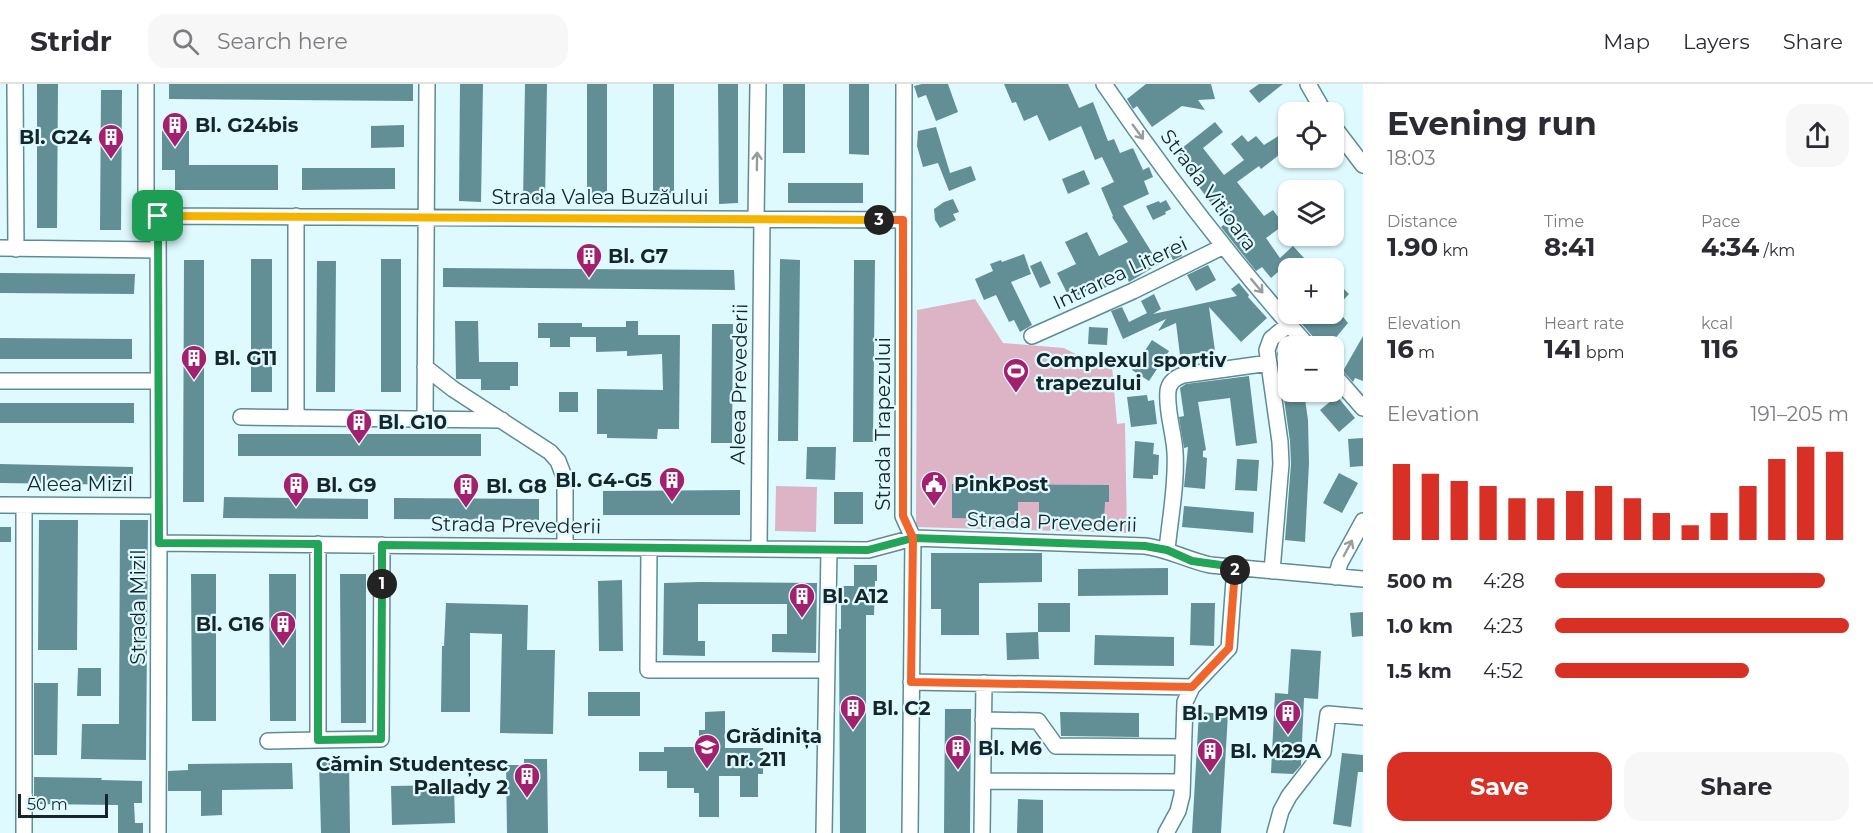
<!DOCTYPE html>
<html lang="en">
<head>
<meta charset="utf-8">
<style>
  :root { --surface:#fff; --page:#f7f7f7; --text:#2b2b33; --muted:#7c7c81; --line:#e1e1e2; --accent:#d93025 }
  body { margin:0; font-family:Montserrat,sans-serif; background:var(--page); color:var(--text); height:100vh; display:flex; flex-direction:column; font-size:22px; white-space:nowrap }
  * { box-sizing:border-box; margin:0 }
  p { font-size:20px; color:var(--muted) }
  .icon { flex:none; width:33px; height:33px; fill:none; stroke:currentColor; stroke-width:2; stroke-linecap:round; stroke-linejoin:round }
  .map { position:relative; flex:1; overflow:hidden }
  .sheet { display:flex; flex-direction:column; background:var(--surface); width:510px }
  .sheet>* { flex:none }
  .tools { position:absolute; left:1278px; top:18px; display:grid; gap:12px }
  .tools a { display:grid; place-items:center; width:66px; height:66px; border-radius:12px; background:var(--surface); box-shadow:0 2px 4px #0004; font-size:30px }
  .scale { position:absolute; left:18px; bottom:15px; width:90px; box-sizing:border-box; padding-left:6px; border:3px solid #14262a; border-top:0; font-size:16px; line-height:21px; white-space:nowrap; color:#14262a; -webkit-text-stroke:4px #dffaff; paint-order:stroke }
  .pin { position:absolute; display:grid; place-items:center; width:51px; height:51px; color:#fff; margin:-26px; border-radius:12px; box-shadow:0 3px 9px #0006 }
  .km { position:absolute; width:30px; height:30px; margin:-15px; border-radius:50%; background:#222; color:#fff; font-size:16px; line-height:30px; text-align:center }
  .round { display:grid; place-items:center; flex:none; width:63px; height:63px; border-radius:18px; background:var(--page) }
  .summary { display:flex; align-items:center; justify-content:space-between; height:102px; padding:0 24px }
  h1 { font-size:33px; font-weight:700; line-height:45px }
  .figures { display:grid; grid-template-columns:repeat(3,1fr); gap:9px; height:102px; padding:6px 24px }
  .figures div { display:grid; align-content:center }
  .figures b { font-size:26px; font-weight:700 }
  .figures small { font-size:16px; font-weight:400 }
  .figures p { font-size:16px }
  .chart { height:168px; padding:12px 24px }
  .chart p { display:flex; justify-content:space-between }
  .chart svg { width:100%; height:108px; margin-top:6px; stroke:var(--accent); stroke-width:6 }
  .button { display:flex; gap:12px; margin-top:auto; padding:12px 24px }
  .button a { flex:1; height:69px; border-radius:18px; background:var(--accent); color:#fff; font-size:24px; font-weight:700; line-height:69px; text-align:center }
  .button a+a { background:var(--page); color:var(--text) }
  ul { padding:0 24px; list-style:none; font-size:20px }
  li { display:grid; grid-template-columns:96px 72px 1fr; align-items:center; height:45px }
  li i { height:15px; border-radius:8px; background:var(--accent) }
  header { display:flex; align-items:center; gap:36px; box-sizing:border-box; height:84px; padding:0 30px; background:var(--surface); border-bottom:2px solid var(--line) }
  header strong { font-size:28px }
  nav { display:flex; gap:33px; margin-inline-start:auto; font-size:21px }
  .search { width:420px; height:54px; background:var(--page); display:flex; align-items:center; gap:15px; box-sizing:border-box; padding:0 21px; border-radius:18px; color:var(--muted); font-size:22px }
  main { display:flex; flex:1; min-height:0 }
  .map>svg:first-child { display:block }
  .green { fill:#dcb4c6 }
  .building { fill:#628e95 }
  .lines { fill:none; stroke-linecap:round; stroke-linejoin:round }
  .minor-casing { stroke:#5f8b92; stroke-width:18 }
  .minor { stroke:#fff; stroke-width:15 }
  .oneway { stroke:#959d9f }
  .split-1-casing { stroke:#fff; stroke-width:12 }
  .split-2-casing { stroke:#fff; stroke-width:12 }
  .split-3-casing { stroke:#fff; stroke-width:12 }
  .split-4-casing { stroke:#fff; stroke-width:12 }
  .split-1 { stroke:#22a559; stroke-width:8 }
  .split-2 { stroke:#22a559; stroke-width:8 }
  .split-3 { stroke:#f0652b; stroke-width:8 }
  .split-4 { stroke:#f5b400; stroke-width:8 }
  .labels { text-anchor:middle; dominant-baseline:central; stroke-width:4.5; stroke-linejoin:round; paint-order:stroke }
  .poi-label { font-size:20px; font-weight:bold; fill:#14262a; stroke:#dffaff; text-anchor:start }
  .street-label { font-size:20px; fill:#14262a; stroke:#dffaff }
</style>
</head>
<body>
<header>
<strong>Stridr</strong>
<div class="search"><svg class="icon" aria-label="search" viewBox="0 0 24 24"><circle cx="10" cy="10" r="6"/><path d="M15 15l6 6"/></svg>Search here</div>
<nav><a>Map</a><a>Layers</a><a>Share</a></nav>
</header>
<main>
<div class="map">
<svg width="1363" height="749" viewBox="0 0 1363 749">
  <rect width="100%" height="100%" fill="#dffaff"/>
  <path class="green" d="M975,215L1003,259L1064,264L1083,274L1112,282L1117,340L1125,339L1127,449L916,443L917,226Z
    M776,402L817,403L816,448L775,447Z"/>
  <path class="building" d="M37,0H58L57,144H37Z
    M169,0H413V17L169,15Z
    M460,0H483L481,118L459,117Z
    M525,0H547L545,117H523Z
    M587,0H607V118H587Z
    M653,0H674V118H653Z
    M718,0H738V119L719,120Z
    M783,0H805V69H783Z
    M849,0H869V71L849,70Z
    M922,0H948L958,28L936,37L926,11L918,14L914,2Z
    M1004,0H1068L1079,24L1093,18L1108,57L1114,55L1120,69L1133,64L1143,86L1149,83L1153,93L1144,97L1149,110L1123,122L1159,180L1129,198L1127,194L1095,208L1093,204L1070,215L1057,189L1076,180L1065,158L1087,148L1099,172L1128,158L1112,133L1113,132L1101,104L1114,98L1102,73L1095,76L1081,42L1049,57L1037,31L1024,37L1016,18L1012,19Z
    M1146,0H1211L1215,15L1198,16L1205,26L1182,22L1152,43L1137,22L1133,25L1127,15Z
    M1259,0H1283L1259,19L1249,7Z
    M101,6H122L121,146H100Z
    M1215,38L1223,48L1203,64L1224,91L1244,76L1231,60L1242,51L1248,58L1256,52L1264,61L1288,46V64L1261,85L1259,82L1237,98L1264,132L1273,126L1284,141L1266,154L1280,174L1293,162L1305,175L1294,184H1288L1281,191L1278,188L1271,194L1262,183L1256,187L1221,143L1226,139L1187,87L1190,85L1177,68Z
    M404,41V63L371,64V42Z
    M936,43L950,89L971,82L976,96L949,107L938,79L923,83L917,62L918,47Z
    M162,47H189V81H278V106H175V86H162Z
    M302,84H395V105L302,106Z
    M1084,86L1090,100L1068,110L1062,95Z
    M788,99H863V119H788Z
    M953,115L959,128L953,130L956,136L940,144L935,136L934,125L944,118Z
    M1166,116L1171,125L1165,128L1166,130L1153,136L1146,122L1159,117L1160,119Z
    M1175,158L1182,172L1173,176L1166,162Z
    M1024,170L1031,190L1011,198L1032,241L1020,248L1014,236L1009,238L996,211L984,216L975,195L993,187L990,180L1001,176L1002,178Z
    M251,175H272V308H251Z
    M381,175H401V308H381Z
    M780,175L800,176L798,357H778Z
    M184,176H204V418H183Z
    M854,176H875L873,358H853Z
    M317,177H336L335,308H316Z
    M1041,177L1051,199L1040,204L1030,182Z
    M1208,181L1216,196L1196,207L1187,191Z
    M443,184L734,186L735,206L443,203Z
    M0,189L135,190L134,210L0,209Z
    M1239,199L1249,211L1248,213L1267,234L1241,258L1209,223L1215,267L1180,271L1176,239L1158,247L1166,235L1123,255L1111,227L1122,223L1129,238L1147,229L1141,217L1154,210L1161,225L1153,230L1237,212L1231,205Z
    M1339,200L1349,210L1336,224L1348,239L1329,262H1319L1316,256L1293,230H1334V205Z
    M455,237H478L479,278H518V302H510V306H481V295H456Z
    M626,237H638V251H680L679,345H658L657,355L607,354V350H597V305L663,306L662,270L627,272V267L596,268V253H570V263H550V254H538V239H582V243H626Z
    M712,240H733L732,359H711Z
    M1089,243L1108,244L1107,261L1088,260Z
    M1363,252V297L1355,294L1353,298L1343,287Z
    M0,254L132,255V275H0Z
    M1152,256L1169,267L1149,297L1132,286Z
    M1288,260V290L1279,279L1277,269Z
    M1249,292L1257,359L1236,362L1230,314L1198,318L1206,366L1203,367V373L1207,374L1205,405L1184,403L1188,363L1184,364L1179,333L1184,332L1180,304L1186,300Z
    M559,308H578V328H559Z
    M1283,308H1304L1308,336L1309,379L1305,458L1285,456L1291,380L1290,357Z
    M1147,311L1148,317L1154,316L1157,340L1131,343L1127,313Z
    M1337,312L1355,334L1339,348L1320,326Z
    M0,319H134V339H0Z
    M238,350H481V372H238Z
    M1363,354V382L1350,383L1348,355Z
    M1135,357L1154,359L1153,370L1159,371L1158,391H1153V395L1133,394Z
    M807,363H836L835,396L806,395Z
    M1237,375L1259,376L1257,407L1235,406Z
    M0,380L133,383V401L0,399Z
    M1339,389L1358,399L1342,429L1323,419Z
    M952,400L1109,401V418H1105L1104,435L1039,434V418H1018V435L952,434Z
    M740,406V431H603V407Z
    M834,408H863V440H834Z
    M224,413L368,415V435L223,434Z
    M394,414L539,415V436L394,435Z
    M1184,422L1254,428L1253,449L1182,443Z
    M39,436H78L77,566H38Z
    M120,436H148L146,676L81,675L82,640H119Z
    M0,443H11V458H0Z
    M931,469H1042V498L979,499V551H941V525H931Z
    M854,481H877V497H875L874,531H866V749H840L839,545H841V502H854Z
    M1168,484V511L1078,512V485Z
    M191,490H216V637H192Z
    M269,490H296V637H270Z
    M340,490H366V639H341Z
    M622,496L623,567H599L598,497Z
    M700,498L817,499L816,569L772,568V550H787V520H698V557H705V572L663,571L664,499Z
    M446,519L528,521L527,566H555L553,650L500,649L502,550L470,549V628H441L442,562H444Z
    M1038,519H1070V548H1038Z
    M1191,519H1215L1214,562L1190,561Z
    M1363,528V552L1352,553L1350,529Z
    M1038,548L1039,575L1007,576L1006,549Z
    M1095,551L1174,553V582L1094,581Z
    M1291,565L1321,567L1318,615L1304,614L1301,681L1293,690L1271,689L1275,609L1288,610Z
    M78,584H101V612H77Z
    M34,599H58L57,671H34Z
    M588,608H640V632H588Z
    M945,625H971L970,749H944Z
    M725,627V664H763V690H758V713H740V692H719V733H699V709H694V704H667V687H639V668H664V663H699V646H705V628Z
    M1060,628L1139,629V653L1061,652Z
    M1199,628L1228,630L1221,749H1192Z
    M1342,669L1363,671V688H1358L1351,743L1333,740Z
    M524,675H547L548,749H507L506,681H524Z
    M349,677L350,749H321L319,678Z
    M292,679L293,705L222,706V731L201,732V707H168V687L188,686V680Z
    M34,693L102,694L101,696L142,697V719H134L135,739H143V749H118V721L34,720Z
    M454,701L455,739L392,741L391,702Z
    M1018,715L1043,716V749H1017Z"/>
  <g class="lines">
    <g class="minor-casing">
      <path id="minor" d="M15,0L16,165
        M146,0V117L149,126L158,132L903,136
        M904,0L903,432L913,454L910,749
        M1104,0C1166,91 1235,180 1308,262
        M1308,0L1324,28
        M1334,43L1363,81
        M158,132L159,459L158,749
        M296,132V334
        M756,135L758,0
        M0,164L158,166
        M1032,252L1133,207L1224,162
        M425,283L453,305L550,368L558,377L565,395V463
        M1334,291L1363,324
        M0,297H158
        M241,333L502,336
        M425,336L427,0
        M0,421L159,422
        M159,459L868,466L913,454L1145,462C1168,465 1187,476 1210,481L1363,495
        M318,460V656L381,655L382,461
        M649,464L648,586H827
        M759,465L762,135
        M1167,466C1170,434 1177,400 1175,368C1174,348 1166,327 1168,307C1169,298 1175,294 1183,291L1269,279
        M1272,487L1281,380L1280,358L1267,266L1271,255L1289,240
        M1336,493L1340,479L1363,437
        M911,598L1192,603
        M983,636L1038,637L1056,662L1183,663
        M268,657L318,656
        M983,697L1182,698
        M24,749V421
        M824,749L829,466
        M982,749L984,599
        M1166,749L1178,727L1182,711L1185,618L1192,603L1229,564L1235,483
        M1275,749L1281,727L1289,712L1323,668L1328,630L1363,633"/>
    </g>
    <use href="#minor" class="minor"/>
  </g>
  <defs><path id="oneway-shaft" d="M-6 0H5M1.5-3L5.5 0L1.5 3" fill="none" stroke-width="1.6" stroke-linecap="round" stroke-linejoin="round" transform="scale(1.5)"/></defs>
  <g class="oneway">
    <use href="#oneway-shaft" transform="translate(1138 48) rotate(54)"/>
    <use href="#oneway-shaft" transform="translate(757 77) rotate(-89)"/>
    <use href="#oneway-shaft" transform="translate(1257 202) rotate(50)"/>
    <use href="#oneway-shaft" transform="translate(1348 464) rotate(-62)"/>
  </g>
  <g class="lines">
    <g class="split-1-casing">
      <path id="split-1" d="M158,132L159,459L318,460V656L381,655L382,500"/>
    </g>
    <g class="split-2-casing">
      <path id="split-2" d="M382,500V461L868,466L913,454L1145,462L1167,466L1192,477L1235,483V486"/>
    </g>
    <g class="split-3-casing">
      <path id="split-3" d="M879,136H903V432L913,454L911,598L1192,603L1229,564L1235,486"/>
    </g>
    <g class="split-4-casing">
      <path id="split-4" d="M158,132L879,136"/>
    </g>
    <use href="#split-1" class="split-1"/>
    <use href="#split-2" class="split-2"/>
    <use href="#split-3" class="split-3"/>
    <use href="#split-4" class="split-4"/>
  </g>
  <defs>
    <g id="building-pin" transform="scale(1.35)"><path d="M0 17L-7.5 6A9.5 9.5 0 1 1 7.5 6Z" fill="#a3206f" stroke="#dffaff"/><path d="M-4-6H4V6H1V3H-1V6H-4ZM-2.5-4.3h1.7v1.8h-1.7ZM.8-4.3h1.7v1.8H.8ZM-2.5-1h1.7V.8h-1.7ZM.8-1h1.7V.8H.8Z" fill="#fff"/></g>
    <g id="stadium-pin" transform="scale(1.35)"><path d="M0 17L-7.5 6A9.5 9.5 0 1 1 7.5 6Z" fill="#a3206f" stroke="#dffaff"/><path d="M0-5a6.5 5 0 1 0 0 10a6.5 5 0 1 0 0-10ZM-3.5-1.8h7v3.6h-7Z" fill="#fff"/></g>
    <g id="civic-pin" transform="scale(1.35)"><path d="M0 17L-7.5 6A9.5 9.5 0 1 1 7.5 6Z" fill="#a3206f" stroke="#dffaff"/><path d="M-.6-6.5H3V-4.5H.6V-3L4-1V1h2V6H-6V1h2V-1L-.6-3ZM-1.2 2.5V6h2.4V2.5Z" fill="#fff"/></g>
    <g id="school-pin" transform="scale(1.35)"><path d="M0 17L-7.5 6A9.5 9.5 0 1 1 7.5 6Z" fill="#a3206f" stroke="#dffaff"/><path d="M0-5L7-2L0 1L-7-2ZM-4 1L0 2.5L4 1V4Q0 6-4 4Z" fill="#fff"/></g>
  </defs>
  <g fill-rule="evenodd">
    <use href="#building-pin" x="175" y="41"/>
    <use href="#building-pin" x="111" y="53"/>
    <use href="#building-pin" x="589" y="172"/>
    <use href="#building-pin" x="194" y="274"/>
    <use href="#stadium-pin" x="1016" y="287"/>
    <use href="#building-pin" x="359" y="338"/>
    <use href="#building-pin" x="672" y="396"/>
    <use href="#civic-pin" x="934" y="400"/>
    <use href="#building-pin" x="296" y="401"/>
    <use href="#building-pin" x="466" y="402"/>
    <use href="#building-pin" x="802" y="512"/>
    <use href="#building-pin" x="283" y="540"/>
    <use href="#building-pin" x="853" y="624"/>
    <use href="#building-pin" x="1288" y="629"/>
    <use href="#school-pin" x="707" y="663"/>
    <use href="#building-pin" x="958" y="664"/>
    <use href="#building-pin" x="1210" y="667"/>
    <use href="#building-pin" x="527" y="692"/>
  </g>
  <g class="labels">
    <g class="poi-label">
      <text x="195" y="41">Bl. G24bis</text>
      <text x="92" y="53" text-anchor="end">Bl. G24</text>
      <text x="608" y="172">Bl. G7</text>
      <text x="214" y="274">Bl. G11</text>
      <text x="1036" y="276">Complexul sportiv<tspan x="1036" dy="23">trapezului</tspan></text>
      <text x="378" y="338">Bl. G10</text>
      <text x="652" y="396" text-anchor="end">Bl. G4-G5</text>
      <text x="954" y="400">PinkPost</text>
      <text x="316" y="401">Bl. G9</text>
      <text x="486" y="402">Bl. G8</text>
      <text x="822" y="512">Bl. A12</text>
      <text x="264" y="540" text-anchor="end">Bl. G16</text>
      <text x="872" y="624">Bl. C2</text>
      <text x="1268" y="629" text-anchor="end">Bl. PM19</text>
      <text x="726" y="652">Grădinița<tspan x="726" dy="23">nr. 211</tspan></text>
      <text x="978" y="664">Bl. M6</text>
      <text x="1230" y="667">Bl. M29A</text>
      <text x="508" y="680" text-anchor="end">Cămin Studențesc<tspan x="508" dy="23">Pallady 2</tspan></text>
    </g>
    <g class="street-label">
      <text transform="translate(1209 106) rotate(53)">Strada Vitioara</text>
      <text x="600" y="113">Strada Valea Buzăului</text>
      <text transform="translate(1120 189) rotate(-25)">Intrarea Literei</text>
      <text transform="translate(739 300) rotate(-89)">Aleea Prevederii</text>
      <text transform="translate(883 340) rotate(-90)">Strada Trapezului</text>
      <text x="80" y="400">Aleea Mizil</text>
      <text transform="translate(1052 438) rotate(2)">Strada Prevederii</text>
      <text transform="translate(516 441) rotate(1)">Strada Prevederii</text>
      <text transform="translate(138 523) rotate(-90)">Strada Mizil</text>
    </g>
  </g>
</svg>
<div class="tools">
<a><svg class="icon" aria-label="locate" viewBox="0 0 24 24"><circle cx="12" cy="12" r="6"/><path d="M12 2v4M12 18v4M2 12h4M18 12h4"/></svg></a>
<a><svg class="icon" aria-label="layers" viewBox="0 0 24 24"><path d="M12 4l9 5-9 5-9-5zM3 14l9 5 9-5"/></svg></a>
<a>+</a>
<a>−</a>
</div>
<div class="scale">50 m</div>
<div class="pin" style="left:158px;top:132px;background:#1e9e55"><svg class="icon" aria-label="arrive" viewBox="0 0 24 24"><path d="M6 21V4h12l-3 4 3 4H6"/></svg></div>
<b class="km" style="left:382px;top:500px">1</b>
<b class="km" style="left:1235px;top:486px">2</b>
<b class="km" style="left:879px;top:136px">3</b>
</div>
<section class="sheet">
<div class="summary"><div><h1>Evening run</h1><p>18:03</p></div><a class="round"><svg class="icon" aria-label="share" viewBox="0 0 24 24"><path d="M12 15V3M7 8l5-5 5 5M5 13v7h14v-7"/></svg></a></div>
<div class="figures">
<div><p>Distance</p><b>1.90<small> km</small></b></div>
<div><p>Time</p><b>8:41</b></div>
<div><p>Pace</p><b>4:34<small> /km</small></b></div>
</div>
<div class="figures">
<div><p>Elevation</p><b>16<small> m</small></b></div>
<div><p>Heart rate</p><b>141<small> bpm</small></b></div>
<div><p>kcal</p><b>116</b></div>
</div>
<div class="chart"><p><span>Elevation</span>191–205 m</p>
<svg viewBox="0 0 160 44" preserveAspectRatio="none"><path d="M5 44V13M15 44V17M25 44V20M35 44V22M45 44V27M55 44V27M65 44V24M75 44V22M85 44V27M95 44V33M105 44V38M115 44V33M125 44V22M135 44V11M145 44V6M155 44V8"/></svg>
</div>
<ul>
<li><b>500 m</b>4:28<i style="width:92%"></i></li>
<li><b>1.0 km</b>4:23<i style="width:100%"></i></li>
<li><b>1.5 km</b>4:52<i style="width:66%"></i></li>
</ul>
<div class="button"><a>Save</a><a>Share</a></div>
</section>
</main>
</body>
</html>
